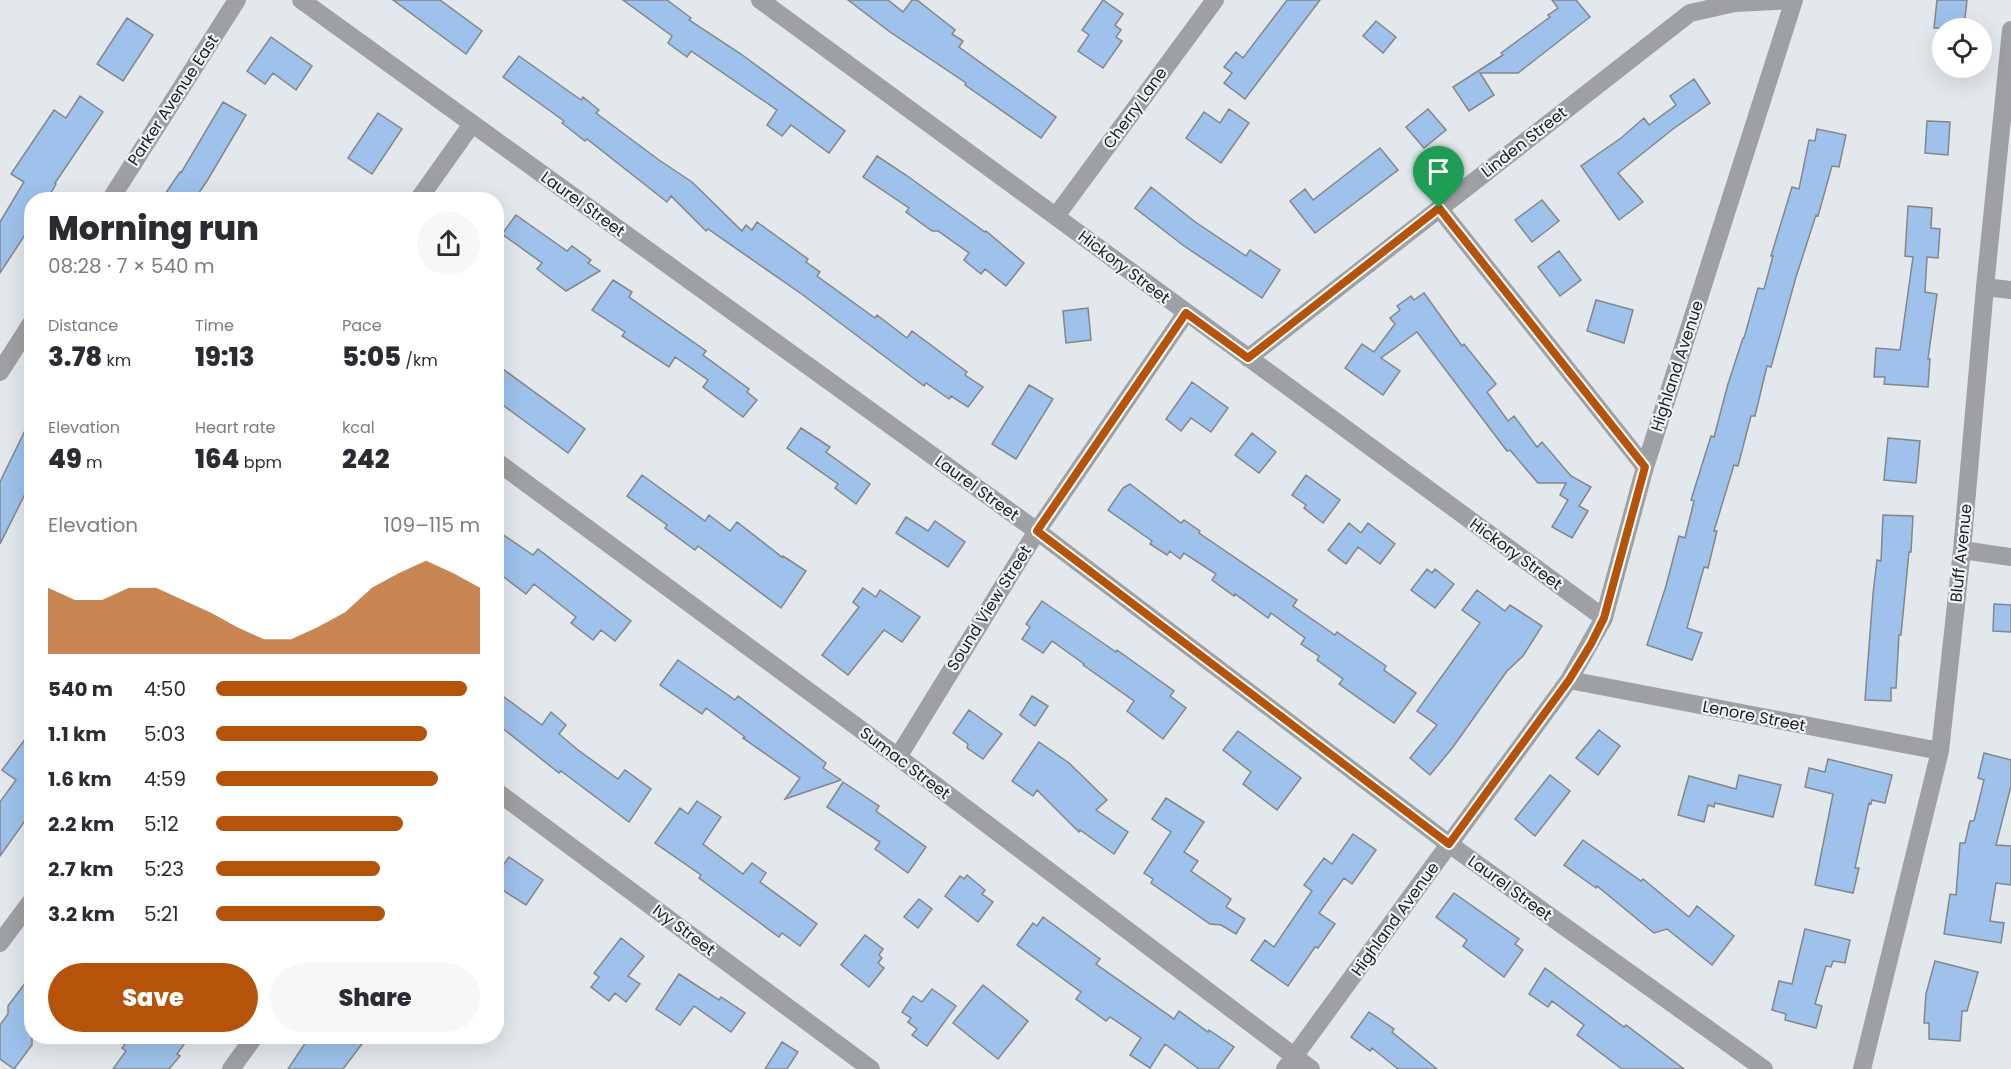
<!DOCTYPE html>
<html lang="en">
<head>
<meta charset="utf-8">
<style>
  :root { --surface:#fff; --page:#f7f7f7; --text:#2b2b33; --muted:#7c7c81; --accent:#b45309 }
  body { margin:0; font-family:Poppins,sans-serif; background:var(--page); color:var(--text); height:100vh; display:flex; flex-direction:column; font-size:22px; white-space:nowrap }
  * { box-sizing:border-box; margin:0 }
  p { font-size:20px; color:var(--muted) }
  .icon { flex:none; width:33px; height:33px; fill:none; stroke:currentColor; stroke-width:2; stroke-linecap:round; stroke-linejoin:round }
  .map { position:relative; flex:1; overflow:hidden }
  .sheet { position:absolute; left:24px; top:192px; width:480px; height:852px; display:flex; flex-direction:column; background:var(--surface); border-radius:24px; box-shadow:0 6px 24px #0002 }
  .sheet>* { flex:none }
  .controls { position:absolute; left:1932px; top:18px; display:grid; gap:12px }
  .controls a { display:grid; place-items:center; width:60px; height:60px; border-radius:50%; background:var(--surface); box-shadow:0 6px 24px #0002; font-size:30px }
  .pin { position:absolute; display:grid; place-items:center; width:51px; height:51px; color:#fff; margin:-62px -26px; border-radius:50% 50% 50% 0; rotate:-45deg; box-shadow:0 0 6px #0007 }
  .pin .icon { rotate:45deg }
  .round { display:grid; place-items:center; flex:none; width:63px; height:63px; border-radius:32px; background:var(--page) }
  .summary { display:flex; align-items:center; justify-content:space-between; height:102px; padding:0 24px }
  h1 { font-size:33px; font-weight:800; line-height:45px }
  .figures { display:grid; grid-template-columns:repeat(3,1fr); gap:9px; height:102px; padding:6px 24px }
  .figures div { display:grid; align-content:center }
  .figures b { font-size:26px; font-weight:800 }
  .figures small { font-size:16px; font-weight:400 }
  .figures p { font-size:16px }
  .chart { height:168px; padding:12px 24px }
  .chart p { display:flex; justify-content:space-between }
  .chart svg { width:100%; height:108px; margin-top:6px; fill:var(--accent); opacity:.7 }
  .button { display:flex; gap:12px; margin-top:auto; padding:12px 24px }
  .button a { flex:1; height:69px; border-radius:36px; background:var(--accent); color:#fff; font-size:24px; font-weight:800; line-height:69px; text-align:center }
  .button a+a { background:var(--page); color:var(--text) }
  ul { padding:0 24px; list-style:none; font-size:20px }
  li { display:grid; grid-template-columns:96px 72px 1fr; align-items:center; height:45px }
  li i { height:15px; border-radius:8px; background:var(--accent) }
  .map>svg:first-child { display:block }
  .building { fill:#9ec2eb; stroke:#83878b; stroke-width:1.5 }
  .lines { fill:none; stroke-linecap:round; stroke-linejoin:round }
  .minor { stroke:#9ea0a3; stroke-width:18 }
  .route-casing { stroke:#fff; stroke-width:12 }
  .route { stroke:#b45309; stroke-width:8 }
  .labels { text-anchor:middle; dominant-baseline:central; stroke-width:4.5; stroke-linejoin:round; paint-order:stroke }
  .street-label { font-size:16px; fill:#1a1c1e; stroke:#f0f5fa }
</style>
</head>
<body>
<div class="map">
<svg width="2011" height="1069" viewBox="0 0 2011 1069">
  <rect width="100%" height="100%" fill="#e3e8ed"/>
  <path class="building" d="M393,0H440L482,31L466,54Z
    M623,0H667L691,18L689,20L741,54L845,131L829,153L791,125L782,136L767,125L777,110L691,51L687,57L668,43L672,36Z
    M848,0H888L903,12L912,0H917L955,30L952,34L963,41L959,47L1056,117L1041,138L965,85L966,83L890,32Z
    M1103,0L1123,14L1115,25L1121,30L1116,37L1122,41L1103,68L1078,51L1089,35L1082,30Z
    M1287,0H1320L1245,99L1224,83L1232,73L1224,67L1236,52L1243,58Z
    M1552,0H1576L1590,17L1518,73H1480L1494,95L1469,111L1453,87L1503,55L1501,53L1550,17L1548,15L1558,8Z
    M1937,0H1967L1964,28H1934Z
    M127,18L153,35L123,81L97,64Z
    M1376,21L1396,37L1383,53L1363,36Z
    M271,37L312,66L296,90L273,73L265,84L247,71Z
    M519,56L581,100L583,97L599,110L596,113L659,160L692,182L742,231L746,225L752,230L757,222L808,259L806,262L820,272L817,276L875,318L877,315L907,338L912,331L967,372L965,375L983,387L968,407L951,396L949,399L926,383L924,386L803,295L708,229L706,231L671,196L667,202L587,139L585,141L562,123L564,121L503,77Z
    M1694,79L1710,103L1673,129L1618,173L1643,202L1619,220L1581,166L1621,138L1644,118L1649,125L1676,105L1670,96Z
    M80,96L103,112L55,183L56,184L47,200H32V224L0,273V222L24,182L11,174L54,110L66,118Z
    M223,102L246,115L207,181L194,200H161L180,172L181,173Z
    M1229,109L1249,123L1221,163L1186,138L1204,112L1220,123Z
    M1428,109L1446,130L1424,148L1406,127Z
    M378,113L402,129L372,174L348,158Z
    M1927,121L1950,122L1948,155L1925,153Z
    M1817,129L1846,135L1839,167L1832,166L1818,216L1816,215L1796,277L1771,367L1767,366L1755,416H1751L1738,466L1734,465L1714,531H1717L1708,568L1704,567L1687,628L1702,633L1692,660L1647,645L1666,586L1679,536L1685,538L1694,501L1691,500L1711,436L1714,437L1728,384L1743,338H1744L1758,288L1764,289L1773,256H1771L1792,187L1799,189L1809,140L1815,141Z
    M1380,148L1398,170L1315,233L1290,201L1305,189L1313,200Z
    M877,156L906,175L985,232L986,231L1024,263L1006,286L985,269L981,274L964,260L969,253L938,231H932L906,212L909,208L863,177Z
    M1151,187L1194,221L1246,256L1250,250L1280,270L1262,298L1184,246L1135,208Z
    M1542,200L1559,221L1532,242L1515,220Z
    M1908,206L1932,208L1931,228L1940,229L1938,258L1927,257L1925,292L1937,294L1928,359H1930L1928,387L1884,384L1885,377H1874L1876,348L1900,350L1913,257L1905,256Z
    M516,215L567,251L572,246L591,260L588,263L600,271L566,291L537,269L542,263L502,234Z
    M1559,251L1581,280L1560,296L1538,267Z
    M613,280L632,292L629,297L706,351L703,355L749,389L747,392L757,400L743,417L703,387L708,380L675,357L669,367L622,336L625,332L592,310Z
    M1424,293L1462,346L1464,344L1496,384L1487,392L1508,421L1514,416L1537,447L1542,442L1571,476L1591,487L1579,506L1588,511L1572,538L1552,527L1568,500L1560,495L1566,483H1538L1510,450L1507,451L1417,332L1381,358L1400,371L1383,395L1345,368L1362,344L1374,352L1395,324L1390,318L1400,310L1397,306L1411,296L1414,300Z
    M1596,300L1633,310L1624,343L1587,331Z
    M1088,308L1091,340L1066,343L1063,311Z
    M496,364L585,429L568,453L496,400Z
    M1192,382L1228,408L1211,432L1191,418L1181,431L1166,419Z
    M1029,385L1053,399L1016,459L992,444Z
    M32,416V480L0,544V482Z
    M801,428L830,447L826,452L870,484L856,504L835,488L838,484L787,448Z
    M1252,433L1276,452L1259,473L1235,455Z
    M1888,438L1920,441L1916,483L1884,480Z
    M642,475L705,521L709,515L730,531L737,522L782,557L783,556L806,571L781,608L698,546L695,550L665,528L667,525L627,496Z
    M1306,475L1340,500L1323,523L1304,508L1306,505L1292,495Z
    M1130,484L1181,523L1184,520L1200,531L1199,533L1297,600L1293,606L1335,635L1337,632L1386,666L1384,670L1416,693L1394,723L1339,684L1343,679L1317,660L1319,656L1301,644L1305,638L1271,613L1268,618L1235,594L1234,596L1212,580L1216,574L1184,553L1180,559L1170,551L1167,555L1150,544L1152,541L1108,510L1123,488Z
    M1883,515L1913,516L1911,552H1909L1901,635H1899L1896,688H1891V701L1865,700L1873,594L1877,560L1881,561Z
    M906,517L928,531L935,521L965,542L948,567L896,533Z
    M1349,523L1361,533L1368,523L1395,544L1380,564L1358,547L1346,564L1328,550Z
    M496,530L533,555L538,549L631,621L615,641L601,630L593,640L571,623L576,617L534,584L526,594L496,571Z
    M1427,569L1432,573L1435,569L1454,584L1435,608L1411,590Z
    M863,588L876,597L880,590L920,617L902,642L884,630L848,675L822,655L859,607L853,602Z
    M1477,590L1505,611L1510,605L1542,626L1523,656L1507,671L1453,747L1430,775L1410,758L1437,725L1417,711L1480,623L1462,610Z
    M1042,601L1116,652L1117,650L1174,691L1170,696L1186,708L1163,739L1127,711L1134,701L1083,665L1084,664L1052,641L1043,653L1022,639L1030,627L1026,624Z
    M1994,604L2011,605V632L1993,631Z
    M678,660L735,700L738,696L826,763L823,768L841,780L785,799L800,778L743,738L745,737L706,708L702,714L660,685Z
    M496,691L542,725L551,712L566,725L559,734L578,750L618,779L625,770L651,789L629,822L561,771L559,773L496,723Z
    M1032,696L1048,706L1035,726L1020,715Z
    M969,710L1002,734L983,759L967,748L968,744L953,733Z
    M32,730V811L0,856V802L16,780L2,770Z
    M1599,730L1620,746L1598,775L1576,758Z
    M1238,731L1301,778L1277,810L1243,784L1251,772L1223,750Z
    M1039,742L1069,763L1107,800L1096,810L1128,832L1114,854L1080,830L1079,832L1037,790L1033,796L1012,781Z
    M1984,753L2011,760V786L1996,845L2011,846V885L1996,883L1990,921L2004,923L2001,943L1944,934L1950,894L1956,895L1960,843H1965L1970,821H1974L1984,780L1978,778Z
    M1828,759L1892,775L1885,803L1872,800L1871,804L1869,803L1855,868H1859L1853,893L1815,885L1833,794L1805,787L1809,768L1825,772Z
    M1550,775L1570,791L1535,836L1515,819Z
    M1739,775L1781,785L1773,817L1715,803L1714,807L1708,805L1704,822L1678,815L1689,776L1736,789Z
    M843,782L879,806L876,811L926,847L908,873L875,849L880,842L827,807Z
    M1166,798L1204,822L1184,852L1198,861L1191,871L1231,899L1226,907L1245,919L1236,934L1221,925L1210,924L1151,883L1153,879L1144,873L1171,832L1152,819Z
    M697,801L721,817L703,844L743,874L752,863L766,873L760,882L817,924L800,946L782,933L779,937L699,878L701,875L655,843L680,808L688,814Z
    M1353,834L1376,850L1352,884L1344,878L1319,913L1335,924L1318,948L1315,947L1288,986L1251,960L1265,940L1274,947L1312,891L1304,885L1324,858L1332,864Z
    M1583,840L1641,881L1643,879L1689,917L1697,906L1734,936L1712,965L1667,929L1654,933L1597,886L1596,888L1564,865Z
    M509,857L543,880L526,905L496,886V875Z
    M967,875L985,890L982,894L993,902L978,922L945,896L960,876L964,879Z
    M1454,893L1519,939L1515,944L1523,950L1504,977L1463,946L1467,940L1436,917Z
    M919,899L932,909L918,928L904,917Z
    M1043,917L1100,959L1096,964L1174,1019L1179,1011L1208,1032L1209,1030L1234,1047L1218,1069H1199L1165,1044L1150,1068L1130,1055L1141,1038L1110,1017L1106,1021L1076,999L1081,992L1017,945L1033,923L1037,926Z
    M1805,929L1850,940L1845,963L1833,961L1831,967L1826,966L1815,1004L1822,1006L1816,1028L1785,1020L1786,1014L1772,1010L1779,981L1792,984Z
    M865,935L883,949L879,955L882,958L878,963L884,968L869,987L841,965Z
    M621,938L644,956L628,976L640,984L626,1002L615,993L609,1001L591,987L599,977L594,973Z
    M1935,961L1978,972L1967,1011H1962L1960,1041L1929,1039V1023H1924L1926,994Z
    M1545,968L1624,1027L1626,1025L1684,1069H1622L1577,1035L1584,1025L1552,1001L1548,1007L1529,994Z
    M32,974V1045L14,1069L0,1059V1025L8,1014V1006Z
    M679,974L719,1000L721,997L745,1013L731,1032L694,1006L680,1025L656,1009Z
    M983,985L1028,1021L998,1059L953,1023Z
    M932,989L956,1006L927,1046L912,1035L917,1029L908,1022L911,1018L902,1012L913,996L922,1002Z
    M1369,1012L1394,1029L1392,1032L1437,1069H1398L1372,1048L1370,1051L1351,1037Z
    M130,1036H190L177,1054L180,1056L169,1069H113L126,1051L122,1048Z
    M310,1036H368L343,1069H288Z
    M782,1042L798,1052L787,1069H765Z"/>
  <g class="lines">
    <path class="minor" d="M301,0L1037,531L1449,844L1764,1069
      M760,0L1604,618
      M110,200L237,0
      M418,200L472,124
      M1439,208L1645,467
      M1056,216L1215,0
      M1985,287L2011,290
      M1248,358L1690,13L1735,3L1794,0
      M0,372L32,322
      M496,461L898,757L1311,1069
      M1962,550L2011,557
      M1569,680L1940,751
      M898,757L1037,531L1186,313
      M496,791L871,1069
      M0,943L32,900
      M231,1069L255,1036
      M1285,1069L1569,680L1604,618L1645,467L1794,0
      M1862,1069L1940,751L1962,550L1985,287L2011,30"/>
  </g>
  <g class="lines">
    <g class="route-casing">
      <path id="route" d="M1439,208L1645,467L1604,618L1591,644L1569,680L1449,844L1037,531L1186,313L1248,358Z"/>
    </g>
    <use href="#route" class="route"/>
  </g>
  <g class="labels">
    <g class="street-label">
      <text transform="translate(173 100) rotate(-57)">Parker Avenue East</text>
      <text transform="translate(1135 108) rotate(-54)">Cherry Lane</text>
      <text transform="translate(1524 142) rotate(-38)">Linden Street</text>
      <text transform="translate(583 204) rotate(36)">Laurel Street</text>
      <text transform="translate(1124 267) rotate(37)">Hickory Street</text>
      <text transform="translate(1677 366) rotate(-72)">Highland Avenue</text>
      <text transform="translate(977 488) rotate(36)">Laurel Street</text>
      <text transform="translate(1961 553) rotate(-84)">Bluff Avenue</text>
      <text transform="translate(1516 554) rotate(36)">Hickory Street</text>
      <text transform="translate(989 608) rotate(-58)">Sound View Street</text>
      <text transform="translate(1754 716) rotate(11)">Lenore Street</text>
      <text transform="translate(905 763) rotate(37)">Sumac Street</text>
      <text transform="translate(1510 888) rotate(36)">Laurel Street</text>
      <text transform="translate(1395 919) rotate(-54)">Highland Avenue</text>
      <text transform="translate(684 930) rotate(37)">Ivy Street</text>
    </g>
  </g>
</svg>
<div class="controls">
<a><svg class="icon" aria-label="locate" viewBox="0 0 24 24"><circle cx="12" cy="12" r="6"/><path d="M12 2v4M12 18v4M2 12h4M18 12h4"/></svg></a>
</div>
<div class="pin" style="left:1439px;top:208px;background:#1e9e55"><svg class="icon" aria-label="arrive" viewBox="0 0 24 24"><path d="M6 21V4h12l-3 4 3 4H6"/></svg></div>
<section class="sheet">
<div class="summary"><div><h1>Morning run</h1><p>08:28 · 7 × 540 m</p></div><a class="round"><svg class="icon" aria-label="share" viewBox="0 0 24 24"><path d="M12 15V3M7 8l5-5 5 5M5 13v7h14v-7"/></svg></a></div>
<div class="figures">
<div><p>Distance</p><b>3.78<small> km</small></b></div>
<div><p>Time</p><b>19:13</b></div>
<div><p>Pace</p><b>5:05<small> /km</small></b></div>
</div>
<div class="figures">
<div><p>Elevation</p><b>49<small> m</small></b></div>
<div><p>Heart rate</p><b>164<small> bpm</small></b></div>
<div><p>kcal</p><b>242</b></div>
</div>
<div class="chart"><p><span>Elevation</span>109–115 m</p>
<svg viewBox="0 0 160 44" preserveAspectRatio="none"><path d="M0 44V17L10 22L20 22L30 17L40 17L50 22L60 27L70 33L80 38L90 38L100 33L110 27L120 17L130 11L140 6L150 11L160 17V44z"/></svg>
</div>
<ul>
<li><b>540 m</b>4:50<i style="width:95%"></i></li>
<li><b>1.1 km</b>5:03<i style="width:80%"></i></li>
<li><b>1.6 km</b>4:59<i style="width:84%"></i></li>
<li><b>2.2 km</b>5:12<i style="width:71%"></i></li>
<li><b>2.7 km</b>5:23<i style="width:62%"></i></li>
<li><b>3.2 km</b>5:21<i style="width:64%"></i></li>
</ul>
<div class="button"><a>Save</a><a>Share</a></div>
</section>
</div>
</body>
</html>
